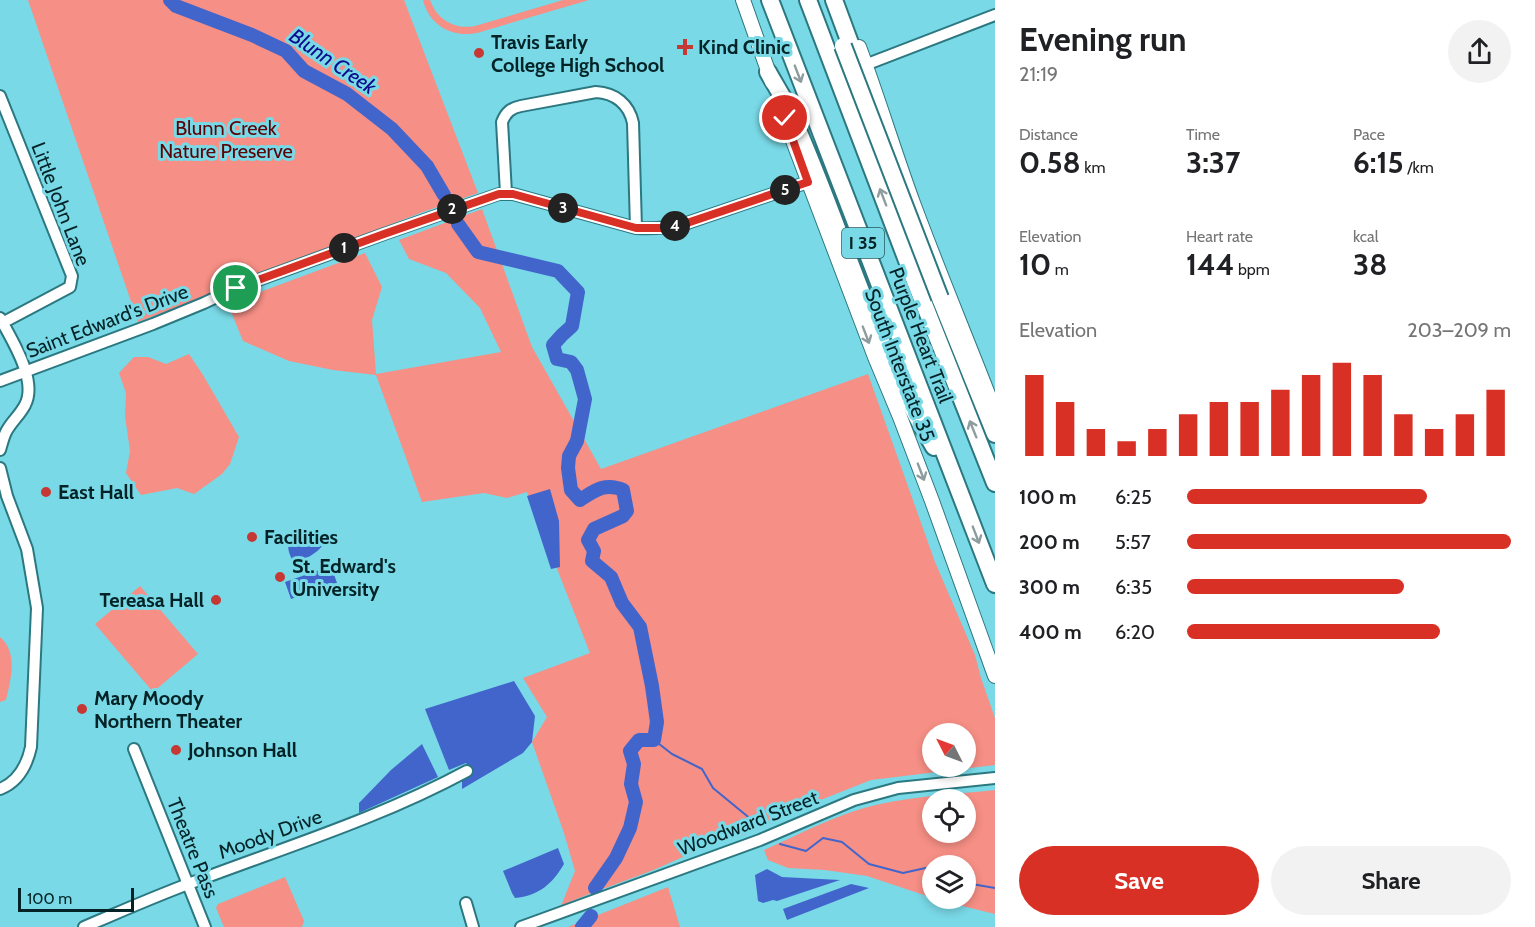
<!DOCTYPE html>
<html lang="en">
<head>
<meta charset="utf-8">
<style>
  :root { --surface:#fff; --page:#f2f2f2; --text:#202124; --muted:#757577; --accent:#d93025 }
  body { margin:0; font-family:Cabin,sans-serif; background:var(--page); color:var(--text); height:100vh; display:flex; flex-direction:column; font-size:22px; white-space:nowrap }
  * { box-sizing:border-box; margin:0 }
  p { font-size:20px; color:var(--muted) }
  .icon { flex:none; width:33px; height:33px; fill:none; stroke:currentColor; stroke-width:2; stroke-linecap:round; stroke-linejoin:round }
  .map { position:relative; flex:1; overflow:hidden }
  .panel { display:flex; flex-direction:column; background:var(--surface); width:540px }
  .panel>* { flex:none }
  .needle { width:39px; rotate:312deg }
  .tools { position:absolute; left:922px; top:723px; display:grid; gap:12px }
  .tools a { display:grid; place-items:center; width:54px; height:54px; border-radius:50%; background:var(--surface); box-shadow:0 3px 9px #0003; font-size:30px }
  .scale { position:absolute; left:18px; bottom:15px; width:116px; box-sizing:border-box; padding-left:6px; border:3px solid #032327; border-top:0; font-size:16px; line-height:21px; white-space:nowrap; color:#032327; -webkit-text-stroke:4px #79d9e6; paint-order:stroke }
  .pin { position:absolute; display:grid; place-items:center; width:51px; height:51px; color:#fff; margin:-26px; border:3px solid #fff; border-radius:50%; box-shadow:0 2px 6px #0007 }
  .km { position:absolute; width:30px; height:30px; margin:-15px; border-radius:50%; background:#222; color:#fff; font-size:16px; line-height:30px; text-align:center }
  .round { display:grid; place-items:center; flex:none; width:63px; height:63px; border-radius:32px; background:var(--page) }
  .headline { display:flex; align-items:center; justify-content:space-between; height:102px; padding:0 24px }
  h1 { font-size:33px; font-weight:800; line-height:45px }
  .stats { display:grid; grid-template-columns:repeat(3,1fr); gap:9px; height:102px; padding:6px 24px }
  .stats div { display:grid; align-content:center }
  .stats b { font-size:30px; font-weight:800 }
  .stats small { font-size:16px; font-weight:400 }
  .stats p { font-size:16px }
  .chart { height:168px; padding:12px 24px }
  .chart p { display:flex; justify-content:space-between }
  .chart svg { width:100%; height:108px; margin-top:6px; stroke:var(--accent); stroke-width:6 }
  .button { display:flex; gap:12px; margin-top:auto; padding:12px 24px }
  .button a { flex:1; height:69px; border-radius:36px; background:var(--accent); color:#fff; font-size:24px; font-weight:800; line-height:69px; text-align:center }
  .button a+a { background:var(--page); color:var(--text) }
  ul { padding:0 24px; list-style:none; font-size:20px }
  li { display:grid; grid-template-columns:96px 72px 1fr; align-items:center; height:45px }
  li i { height:15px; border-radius:8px; background:var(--accent) }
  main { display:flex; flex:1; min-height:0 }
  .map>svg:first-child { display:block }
  .green { fill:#f68f85; fill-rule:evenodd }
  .water { fill:#4265cb }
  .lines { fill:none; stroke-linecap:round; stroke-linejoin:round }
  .stream { stroke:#4265cb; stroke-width:2 }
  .river { stroke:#4265cb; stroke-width:14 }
  .minor-casing { stroke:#2c7881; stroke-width:14 }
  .major-casing { stroke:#2c7881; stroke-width:16 }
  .highway-casing { stroke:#2c7881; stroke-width:20 }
  .minor { stroke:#fff; stroke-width:10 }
  .major { stroke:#fff; stroke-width:14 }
  .highway { stroke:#fff; stroke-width:16 }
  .highway-bridge-casing { stroke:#2c7881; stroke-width:20; stroke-linecap:butt }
  .highway-bridge { stroke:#fff; stroke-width:16 }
  .oneway { stroke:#8e9c9e }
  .route-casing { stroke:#fff; stroke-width:12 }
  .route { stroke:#d93025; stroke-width:8 }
  .poi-dot { fill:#c63834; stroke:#79d9e6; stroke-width:2 }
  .labels { text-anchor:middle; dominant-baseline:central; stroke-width:6; stroke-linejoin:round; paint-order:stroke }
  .shield { fill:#79d9e6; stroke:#265a60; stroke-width:1.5 }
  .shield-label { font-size:18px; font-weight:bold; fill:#032327 }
  .poi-label { font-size:20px; font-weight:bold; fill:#032327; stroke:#79d9e6; text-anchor:start }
  .park-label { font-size:20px; fill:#5a0508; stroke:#79d9e6 }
  .street-label { font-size:20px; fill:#032327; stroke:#79d9e6 }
  .water-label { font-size:21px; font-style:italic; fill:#0b0b8d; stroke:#79d9e6 }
</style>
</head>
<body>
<main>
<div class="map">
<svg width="995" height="927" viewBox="0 0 995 927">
  <rect width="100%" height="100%" fill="#79d9e6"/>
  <path class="green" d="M28,0H404L478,193L423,212L138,322Z
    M423,0H430C437,20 455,30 475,26L563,0H589L477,33C452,38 429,25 423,0Z
    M482,209L532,347L601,469L868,374L935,562L975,655L981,678L995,718V765L871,780L818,801L799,811L738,837C712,841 689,855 665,865C631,880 595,890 561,906L575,871L564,833L532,742L547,717L523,678L590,653L527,492L507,498L484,493L422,502L376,375L333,370L289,361L243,341L228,304L365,253L382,287L372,320L376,374L501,352L480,308L446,273L409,259L399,240ZM933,734H966V766H933Z
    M189,354L203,375L239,437L230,464L222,474L194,494L177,488L141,495L126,473L130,451L125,416L126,393L119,373L134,357H148L166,364Z
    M140,586L198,654L153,692L95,624Z
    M0,637C18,652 11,679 6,700L0,702Z
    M995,790V914L934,899L966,898V866H933V898L867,876L825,870L788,868L768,860L764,850C802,833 839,813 880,804C918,796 957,794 995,790ZM933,800H966V832H933Z
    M285,877L304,921L302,927H224L216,908L218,904Z
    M668,887L680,927H568Z"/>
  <path class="water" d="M550,489L559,521L560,567L551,569L527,496Z
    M305,537H320L323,545C316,554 305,560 293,562C285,544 286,542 305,537Z
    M331,566L337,583L291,599L285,582Z
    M514,681L535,716L532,742L523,753L462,789V781L471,771L466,763L449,770L425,709Z
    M422,744L438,777L359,813V803L391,770Z
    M558,848L564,864C553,883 539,896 515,898L512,893L503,871Z
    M767,869L782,877L840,880L777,901L773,900L763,903L758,901L755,875Z
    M851,884L869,888L787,920L783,909Z"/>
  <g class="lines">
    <path class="stream" d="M654,740L672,754L702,769L713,788L758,825
      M780,844L806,851L823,838L842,842L869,864L903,873L930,867L933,869
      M966,883L995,888"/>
    <path class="river" d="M170,0L176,6L252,35L286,51L304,71L347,94L392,129L427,166L444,195
      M458,224L478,252L558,271L578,292L572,326L562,335L553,345L557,359L571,362L577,370L585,399L577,441L569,456L568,468L571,490L580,500C594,491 605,482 623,490L627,511L623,516L594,529L588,540L594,551L592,561L611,577L622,603L640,627L652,686L657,722L654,740H639L630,751L634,764L631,784L636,802L630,828L616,858L595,888
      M582,927L591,916"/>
    <g class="minor-casing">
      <path id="minor" d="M865,65L995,15
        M0,96L72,276L70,287L2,323
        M506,193L502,122C506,112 511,108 521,106L596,92C615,93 629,104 633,123L636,228
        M0,318C12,340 38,381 25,405C20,415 11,422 6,432C3,438 2,444 0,450
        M0,381L153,324L204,303L236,288L384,234L499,194H513L636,228C653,229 668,228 684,224L808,182
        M0,468L7,496L27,549L37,608L31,747C27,765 18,782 0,789
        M134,749L205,927
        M466,903L473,927
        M84,927C122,911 160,894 199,880C289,846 382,817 467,771
        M521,927L760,840L854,800L898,788L995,778"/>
    </g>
    <g class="major-casing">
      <path id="major" d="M743,0L772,82
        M859,47C878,98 894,151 913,203C939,273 968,342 995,412
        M784,117L875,357L900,417L932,501L995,676"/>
    </g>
    <g class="highway-casing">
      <path id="highway" d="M770,0L995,584
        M808,0L911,271L995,483
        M834,0L857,62
        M768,72C775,85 784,98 790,112C840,222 871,342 934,447
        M940,298L995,434"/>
    </g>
    <use href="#minor" class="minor"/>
    <use href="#major" class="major"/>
    <use href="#highway" class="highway"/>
    <g class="highway-bridge-casing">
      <path id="highway-bridge" d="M843,46L940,298"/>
    </g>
    <use href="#highway-bridge" class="highway-bridge"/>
  </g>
  <defs><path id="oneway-shaft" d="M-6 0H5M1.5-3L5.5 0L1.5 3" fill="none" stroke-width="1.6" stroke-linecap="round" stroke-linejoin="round" transform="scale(1.5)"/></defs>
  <g class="oneway">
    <use href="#oneway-shaft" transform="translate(798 74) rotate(69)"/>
    <use href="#oneway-shaft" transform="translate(883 197) rotate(-111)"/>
    <use href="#oneway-shaft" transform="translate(866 335) rotate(69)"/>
    <use href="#oneway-shaft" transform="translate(973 429) rotate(-112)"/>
    <use href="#oneway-shaft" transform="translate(921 472) rotate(69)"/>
    <use href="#oneway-shaft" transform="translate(976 535) rotate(69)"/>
  </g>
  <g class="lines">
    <g class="route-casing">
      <path id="route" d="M236,288L384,234L499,194H513L636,228H666L684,224L808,182L785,118"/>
    </g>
    <use href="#route" class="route"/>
  </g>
  <g class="poi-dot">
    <path d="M682 38h6v6h6v6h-6v6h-6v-6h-6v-6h6z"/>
    <circle cx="479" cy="53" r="6"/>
    <circle cx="46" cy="492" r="6"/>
    <circle cx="252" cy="537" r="6"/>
    <circle cx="280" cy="577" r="6"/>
    <circle cx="216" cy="600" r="6"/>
    <circle cx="82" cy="709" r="6"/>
    <circle cx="176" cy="750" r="6"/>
  </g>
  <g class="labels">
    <rect class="shield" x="842" y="228" width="42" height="30" rx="4.5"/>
    <g class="shield-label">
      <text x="863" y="243">I 35</text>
    </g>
    <g class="poi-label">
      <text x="491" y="42">Travis Early<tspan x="491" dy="23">College High School</tspan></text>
      <text x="698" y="47">Kind Clinic</text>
      <text x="58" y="492">East Hall</text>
      <text x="264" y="537">Facilities</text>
      <text x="292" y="566">St. Edward's<tspan x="292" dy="23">University</tspan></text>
      <text x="204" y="600" text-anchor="end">Tereasa Hall</text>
      <text x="94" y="698">Mary Moody<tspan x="94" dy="23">Northern Theater</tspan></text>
      <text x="188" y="750">Johnson Hall</text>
    </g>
    <g class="park-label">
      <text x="226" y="128">Blunn Creek<tspan x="226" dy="23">Nature Preserve</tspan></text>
    </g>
    <g class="street-label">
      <text transform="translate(61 204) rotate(69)">Little John Lane</text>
      <text transform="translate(107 321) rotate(-21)">Saint Edward's Drive</text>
      <text transform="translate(921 335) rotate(69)">Purple Heart Trail</text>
      <text transform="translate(900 365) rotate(69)">South Interstate 35</text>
      <text transform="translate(748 823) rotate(-21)">Woodward Street</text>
      <text transform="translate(270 834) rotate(-20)">Moody Drive</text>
      <text transform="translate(193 848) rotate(68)">Theatre Pass</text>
    </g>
    <g class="water-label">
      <text transform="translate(333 61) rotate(34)">Blunn Creek</text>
    </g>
  </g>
</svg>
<div class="tools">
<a><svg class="needle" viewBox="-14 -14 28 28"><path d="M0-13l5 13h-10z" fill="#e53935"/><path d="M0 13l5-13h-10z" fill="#757577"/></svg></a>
<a><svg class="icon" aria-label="locate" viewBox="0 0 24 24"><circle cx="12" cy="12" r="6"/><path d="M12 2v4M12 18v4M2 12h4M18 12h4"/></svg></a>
<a><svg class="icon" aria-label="layers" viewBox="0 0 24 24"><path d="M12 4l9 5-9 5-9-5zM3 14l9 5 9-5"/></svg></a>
</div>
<div class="scale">100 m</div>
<div class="pin" style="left:236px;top:288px;background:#1e9e55"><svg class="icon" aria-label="arrive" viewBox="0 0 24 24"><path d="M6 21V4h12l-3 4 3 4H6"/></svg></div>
<div class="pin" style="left:785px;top:118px;background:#d93025"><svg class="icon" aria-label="check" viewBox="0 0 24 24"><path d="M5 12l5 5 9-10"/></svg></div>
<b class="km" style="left:344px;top:248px">1</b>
<b class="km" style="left:452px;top:209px">2</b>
<b class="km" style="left:563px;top:208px">3</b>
<b class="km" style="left:675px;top:226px">4</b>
<b class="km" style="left:785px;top:190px">5</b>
</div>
<section class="panel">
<div class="headline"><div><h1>Evening run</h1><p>21:19</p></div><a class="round"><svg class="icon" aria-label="share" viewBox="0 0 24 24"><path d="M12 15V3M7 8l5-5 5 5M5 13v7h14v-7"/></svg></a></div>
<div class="stats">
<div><p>Distance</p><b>0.58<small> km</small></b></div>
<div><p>Time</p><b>3:37</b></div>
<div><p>Pace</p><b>6:15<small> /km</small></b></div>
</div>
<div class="stats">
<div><p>Elevation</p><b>10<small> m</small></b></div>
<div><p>Heart rate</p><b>144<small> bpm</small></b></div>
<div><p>kcal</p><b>38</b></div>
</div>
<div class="chart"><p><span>Elevation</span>203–209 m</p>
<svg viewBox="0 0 160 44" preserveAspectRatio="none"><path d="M5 44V11M15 44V22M25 44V33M35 44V38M45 44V33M55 44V27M65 44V22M75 44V22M85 44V17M95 44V11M105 44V6M115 44V11M125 44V27M135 44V33M145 44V27M155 44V17"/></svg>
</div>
<ul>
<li><b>100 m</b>6:25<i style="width:74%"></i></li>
<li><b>200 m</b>5:57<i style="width:100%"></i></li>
<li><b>300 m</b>6:35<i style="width:67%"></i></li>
<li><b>400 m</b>6:20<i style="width:78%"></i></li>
</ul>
<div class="button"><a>Save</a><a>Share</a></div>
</section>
</main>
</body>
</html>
